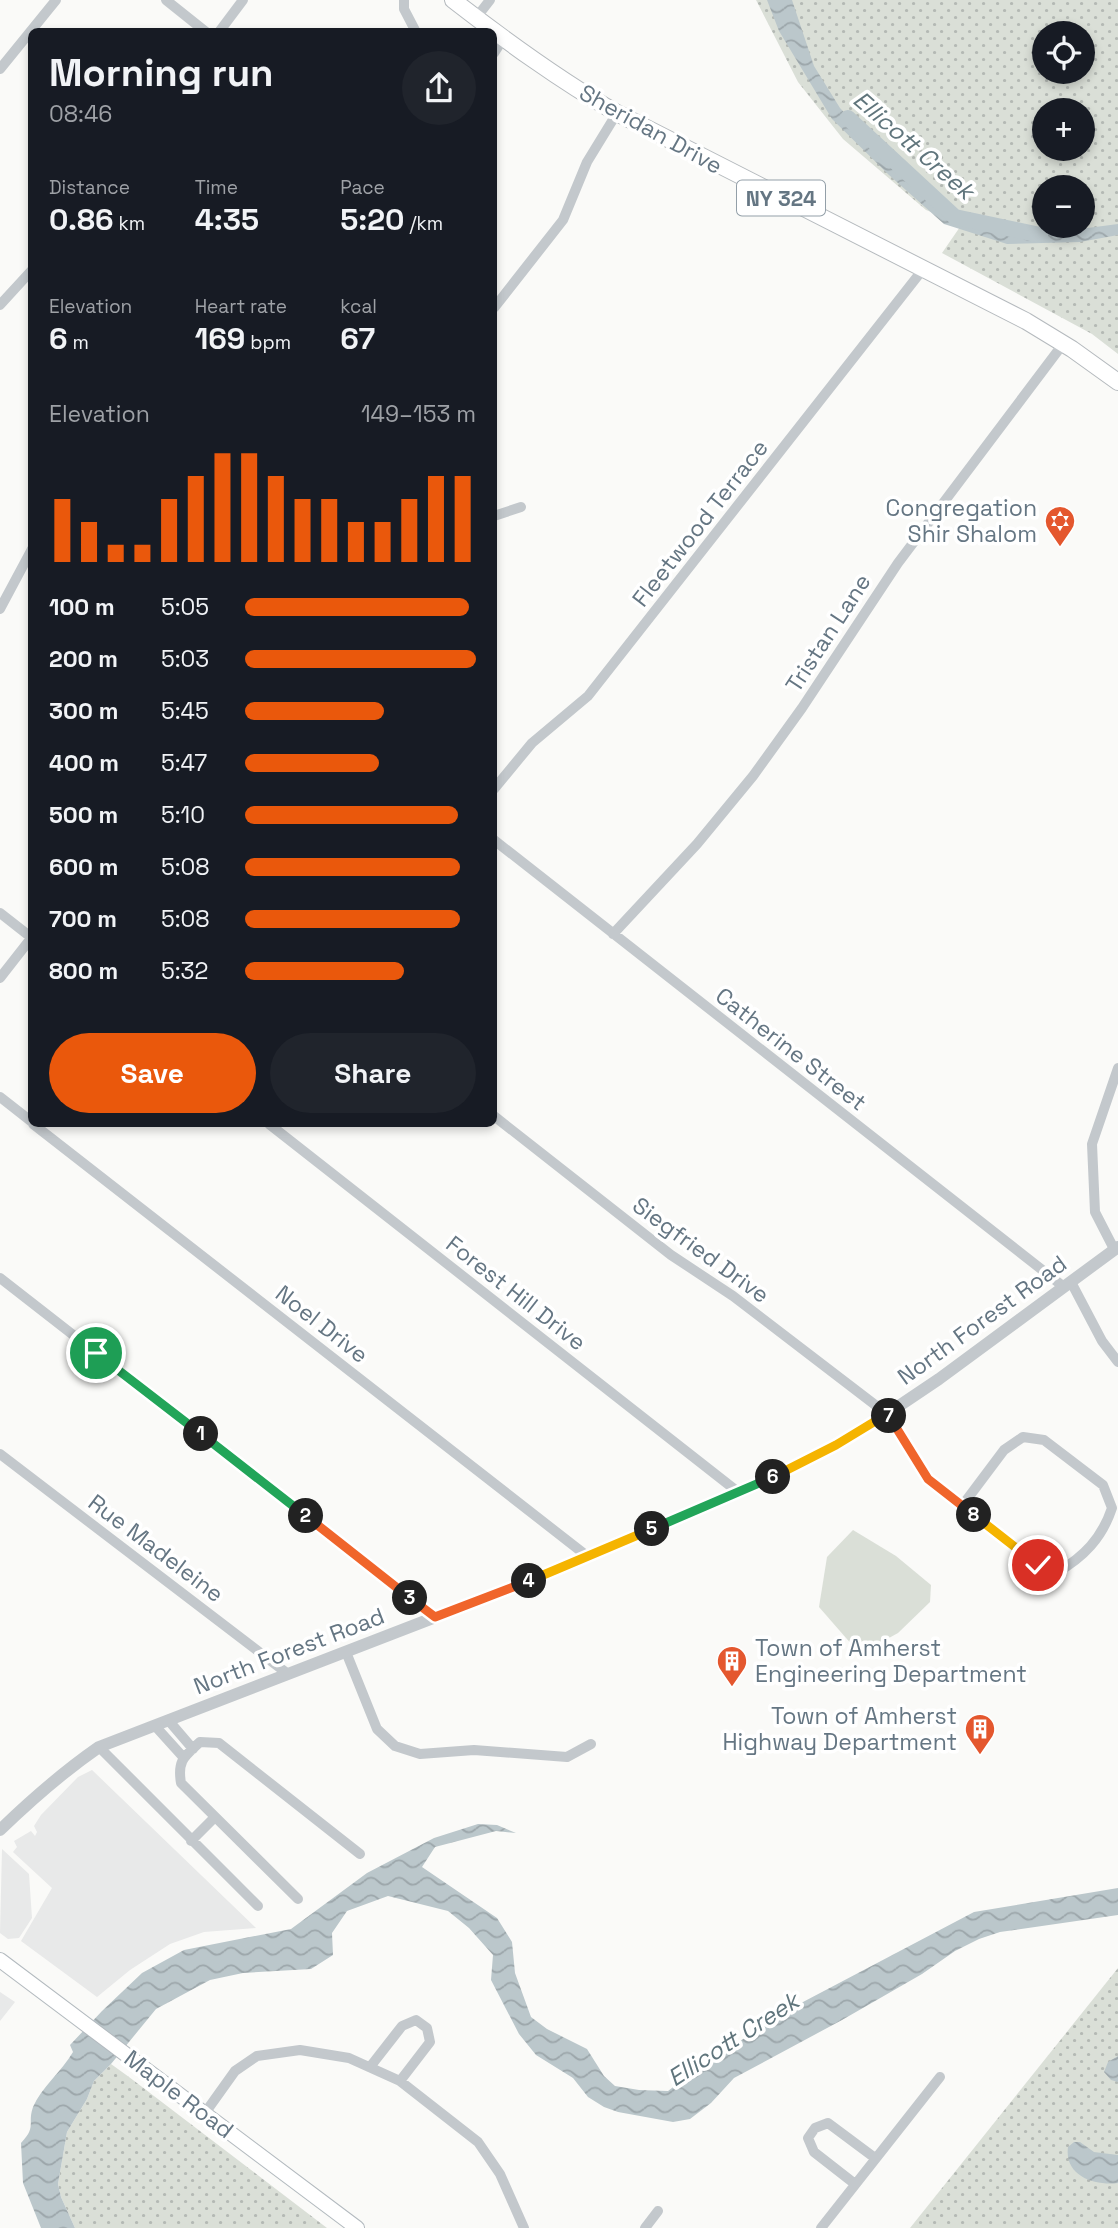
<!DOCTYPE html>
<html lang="en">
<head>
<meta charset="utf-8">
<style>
  :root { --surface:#171b24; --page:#20242c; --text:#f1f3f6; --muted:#9ea1a6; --accent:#ea580c }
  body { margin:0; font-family:"Space Grotesk",sans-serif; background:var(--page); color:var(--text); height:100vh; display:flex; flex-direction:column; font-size:26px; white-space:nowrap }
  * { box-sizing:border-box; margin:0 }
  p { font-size:23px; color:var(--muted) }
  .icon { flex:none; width:38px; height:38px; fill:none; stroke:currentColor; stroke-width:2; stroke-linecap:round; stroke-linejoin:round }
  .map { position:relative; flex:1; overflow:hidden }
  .sheet { position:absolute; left:28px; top:28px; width:469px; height:1099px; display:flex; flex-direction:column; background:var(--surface); border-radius:10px; box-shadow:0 4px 10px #0003 }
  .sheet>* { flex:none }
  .buttons { position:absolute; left:1032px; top:21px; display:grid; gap:14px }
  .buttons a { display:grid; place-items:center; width:63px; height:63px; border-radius:50%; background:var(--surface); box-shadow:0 4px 10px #0003; font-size:35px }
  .pin { position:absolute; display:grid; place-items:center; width:60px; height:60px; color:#fff; margin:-30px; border:4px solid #fff; border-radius:50%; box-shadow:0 2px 7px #0007 }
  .km { position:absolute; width:35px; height:35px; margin:-18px; border-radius:50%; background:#222; color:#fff; font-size:19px; line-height:35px; text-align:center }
  .round { display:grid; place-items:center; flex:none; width:74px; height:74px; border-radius:37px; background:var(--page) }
  .summary { display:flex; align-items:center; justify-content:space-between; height:119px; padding:0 21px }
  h1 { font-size:38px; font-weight:800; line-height:52px }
  .figures { display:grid; grid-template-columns:repeat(3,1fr); gap:10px; height:119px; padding:7px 21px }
  .figures div { display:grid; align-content:center }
  .figures b { font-size:30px; font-weight:800 }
  .figures small { font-size:19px; font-weight:400 }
  .figures p { font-size:19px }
  .chart { height:196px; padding:14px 21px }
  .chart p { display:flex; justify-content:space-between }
  .chart svg { width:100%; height:126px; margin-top:7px; stroke:var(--accent); stroke-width:6 }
  .action { display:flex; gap:14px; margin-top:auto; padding:14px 21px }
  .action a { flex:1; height:80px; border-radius:42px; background:var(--accent); color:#fff; font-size:28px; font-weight:800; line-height:80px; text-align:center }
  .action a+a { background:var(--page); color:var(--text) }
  ul { padding:0 21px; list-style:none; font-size:23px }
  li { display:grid; grid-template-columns:112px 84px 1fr; align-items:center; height:52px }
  li i { height:18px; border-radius:9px; background:var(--accent) }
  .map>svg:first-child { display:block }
  .built { fill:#e8e9e9 }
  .grass { fill:url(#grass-dots); fill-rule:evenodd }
  .pitch { fill:#dadfd7 }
  .water { fill:url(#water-waves) }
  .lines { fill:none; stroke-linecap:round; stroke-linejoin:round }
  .river { stroke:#bbc7cb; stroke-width:16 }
  .secondary-casing { stroke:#b3babf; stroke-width:16 }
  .primary-casing { stroke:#b5babe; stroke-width:18 }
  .minor { stroke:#c3c8cc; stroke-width:10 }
  .tertiary { stroke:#c3c8cc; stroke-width:12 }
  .secondary { stroke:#fff; stroke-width:14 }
  .primary { stroke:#fff; stroke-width:16 }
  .split-1-casing { stroke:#fff; stroke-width:14 }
  .split-2-casing { stroke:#fff; stroke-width:14 }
  .split-3-casing { stroke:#fff; stroke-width:14 }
  .split-4-casing { stroke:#fff; stroke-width:14 }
  .split-5-casing { stroke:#fff; stroke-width:14 }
  .split-6-casing { stroke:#fff; stroke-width:14 }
  .split-7-casing { stroke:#fff; stroke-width:14 }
  .split-8-casing { stroke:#fff; stroke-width:14 }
  .split-9-casing { stroke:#fff; stroke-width:14 }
  .split-1 { stroke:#22a559; stroke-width:9 }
  .split-2 { stroke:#22a559; stroke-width:9 }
  .split-3 { stroke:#f0652b; stroke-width:9 }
  .split-4 { stroke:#f0652b; stroke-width:9 }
  .split-5 { stroke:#f5b400; stroke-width:9 }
  .split-6 { stroke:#22a559; stroke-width:9 }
  .split-7 { stroke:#f5b400; stroke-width:9 }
  .split-8 { stroke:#f0652b; stroke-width:9 }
  .split-9 { stroke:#f5b400; stroke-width:9 }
  .labels { text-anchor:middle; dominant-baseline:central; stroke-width:7; stroke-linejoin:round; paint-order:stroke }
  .shield { fill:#fff; stroke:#939fa8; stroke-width:2 }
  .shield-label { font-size:21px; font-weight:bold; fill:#657683 }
  .street-label { font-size:23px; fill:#657683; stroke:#fff }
  .poi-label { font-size:23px; fill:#657683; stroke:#fff; text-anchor:end }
  .water-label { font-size:24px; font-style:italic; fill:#60757c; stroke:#fff }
</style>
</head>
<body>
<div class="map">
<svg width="1118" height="2228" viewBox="0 0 1118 2228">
  <defs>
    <pattern id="grass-dots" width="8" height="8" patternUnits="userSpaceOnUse" patternTransform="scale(1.75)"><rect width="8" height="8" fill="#dadfd7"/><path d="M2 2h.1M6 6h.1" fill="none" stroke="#b4b9b4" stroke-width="1.8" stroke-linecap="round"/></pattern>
    <pattern id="water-waves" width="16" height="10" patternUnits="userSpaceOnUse" patternTransform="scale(1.75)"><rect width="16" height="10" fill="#bbc7cb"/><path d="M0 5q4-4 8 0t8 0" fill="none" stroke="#9ca6aa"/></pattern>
  </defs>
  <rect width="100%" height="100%" fill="#fafaf8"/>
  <path class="built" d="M92,1770L256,1928L204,1932L170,1944L130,1970L97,1997L21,1941L52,1888L13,1852L17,1847L14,1841L31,1831L35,1836L37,1832L34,1826L41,1815L78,1777Z
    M2,1849L29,1874L32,1918L19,1938L8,1939L0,1933Z
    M0,1992L15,2002L0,2021Z"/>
  <path class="grass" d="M756,0H1118V354L1092,334L942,253L962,224L926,210L843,139L798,82ZM1045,33H1083V72H1045ZM1045,110H1083V149H1045ZM1045,187H1083V226H1045Z
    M1118,1968V2228H910Z
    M111,2064L129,2077L327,2228H75L61,2197L58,2184L67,2132L87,2099L94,2081Z"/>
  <path class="pitch" d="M853,1530L896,1556L931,1585L930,1602L898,1633L860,1654L819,1607L827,1557Z"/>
  <path class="water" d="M767,0H792L814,66L840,108L895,166L947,214L1011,231L1080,229L1118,224V235L1080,242L1007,244L944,224L889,175L832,119L779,31Z
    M478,1824L497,1825L516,1833L496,1831L435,1847L422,1867L497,1918L512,1942L515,1973L531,2017L547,2029L587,2049L604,2076L615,2086L639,2090L668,2091L706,2062L803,2002L974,1912L1118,1888V1915L1000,1932L979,1939L955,1951L922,1974L842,2020L734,2078L711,2103L690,2119L673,2122L618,2112L604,2107L588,2097L573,2078L536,2055L519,2034L491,1980L493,1955L469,1928L448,1911L388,1896L347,1911L332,1933L333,1955L311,1969L243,1973L210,1980L156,2009L111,2064L94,2081L87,2099L67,2132L58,2184L61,2197L75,2228H41L23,2183L21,2143C37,2126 27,2124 33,2107C41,2088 62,2071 73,2052L70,2045L102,2011L142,1973L184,1950L291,1929L367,1873L434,1838Z
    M1118,2056V2082L1111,2080L1104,2072L1108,2062Z
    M1074,2142H1080L1094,2152L1118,2155V2183C1095,2186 1064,2176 1068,2147Z"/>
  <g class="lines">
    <path class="river" d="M848,118L955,217L1040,235"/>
    <g class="secondary-casing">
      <path id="secondary" d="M0,1960L357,2228"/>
    </g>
    <g class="primary-casing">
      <path id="primary" d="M453,0C506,41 559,80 617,113L1026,321L1072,349L1118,382"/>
    </g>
    <path class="minor" d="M166,0L206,32
      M404,0V9L416,32
      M476,18L490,0
      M219,32L243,0
      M494,53L503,39
      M0,69L56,0
      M0,305L32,270
      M494,308L563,220L587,162L617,113
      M494,516L521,507
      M0,609L32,549
      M494,789L532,743L588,696L924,268
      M494,840L1064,1287
      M0,913L32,938
      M613,934L697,844L753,776L802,708L898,563L1063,344
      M0,978L32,937
      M0,1097L32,1122
      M494,1116L671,1255L733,1296L887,1414L927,1479L1038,1565L1056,1573C1084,1557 1102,1538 1112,1508L1103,1485L1044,1440L1023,1437L1004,1450L962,1506
      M33,1124L587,1556
      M269,1124L738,1492
      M1114,1249L1095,1212L1092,1144L1118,1068
      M0,1278L435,1617
      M1071,1282L1102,1341L1118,1362
      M0,1454L288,1674
      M346,1652L377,1729L395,1746L420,1754L474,1750L567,1757L591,1744
      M169,1721L193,1749
      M156,1727L184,1758
      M99,1747L258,1906
      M191,1841L215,1817
      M298,1899L181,1783C177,1760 185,1756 200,1742L219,1743L360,1854
      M370,2067L402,2026L416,2020L427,2028L430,2042L400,2081
      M205,2113L235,2071L257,2056L300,2050L349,2058L400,2081L478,2142L500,2174L524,2228
      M855,2184L814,2152L808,2138L815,2128L828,2123L875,2158
      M645,2228L658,2211
      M821,2228L940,2077"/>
    <path class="tertiary" d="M0,1830C31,1800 63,1772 99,1747L539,1577L770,1479L836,1445L887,1414L939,1379L1118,1247"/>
    <use href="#secondary" class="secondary"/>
    <use href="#primary" class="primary"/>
  </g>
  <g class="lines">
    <g class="split-1-casing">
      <path id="split-1" d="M96,1353L201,1434"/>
    </g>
    <g class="split-2-casing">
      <path id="split-2" d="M201,1434L306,1516"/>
    </g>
    <g class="split-3-casing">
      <path id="split-3" d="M306,1516L410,1598"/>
    </g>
    <g class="split-4-casing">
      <path id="split-4" d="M410,1598L435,1617L529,1581"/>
    </g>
    <g class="split-5-casing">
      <path id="split-5" d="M529,1581L652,1529"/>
    </g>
    <g class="split-6-casing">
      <path id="split-6" d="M652,1529L773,1477"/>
    </g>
    <g class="split-7-casing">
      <path id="split-7" d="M773,1477L836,1445L887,1414L889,1416"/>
    </g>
    <g class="split-8-casing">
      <path id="split-8" d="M889,1416L928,1479L974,1515"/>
    </g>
    <g class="split-9-casing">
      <path id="split-9" d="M974,1515L1038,1565"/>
    </g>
    <use href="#split-1" class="split-1"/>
    <use href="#split-2" class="split-2"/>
    <use href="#split-3" class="split-3"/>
    <use href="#split-4" class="split-4"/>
    <use href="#split-5" class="split-5"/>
    <use href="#split-6" class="split-6"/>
    <use href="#split-7" class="split-7"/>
    <use href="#split-8" class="split-8"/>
    <use href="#split-9" class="split-9"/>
  </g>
  <defs>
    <g id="synagogue-pin" transform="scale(1.575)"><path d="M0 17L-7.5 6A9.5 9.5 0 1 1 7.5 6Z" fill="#e4572e" stroke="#fff"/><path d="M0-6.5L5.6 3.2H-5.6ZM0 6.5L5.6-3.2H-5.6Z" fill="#fff"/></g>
    <g id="building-pin" transform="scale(1.575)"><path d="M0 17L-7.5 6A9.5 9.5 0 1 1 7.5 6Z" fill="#e4572e" stroke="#fff"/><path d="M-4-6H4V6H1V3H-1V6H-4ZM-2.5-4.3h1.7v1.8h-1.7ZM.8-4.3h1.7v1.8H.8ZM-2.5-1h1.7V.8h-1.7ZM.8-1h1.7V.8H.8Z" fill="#fff"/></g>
  </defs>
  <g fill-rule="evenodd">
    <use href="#synagogue-pin" x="1060" y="521"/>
    <use href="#building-pin" x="732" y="1661"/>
    <use href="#building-pin" x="980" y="1729"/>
  </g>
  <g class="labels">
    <rect class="shield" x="737" y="180.5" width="88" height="35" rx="5"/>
    <g class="shield-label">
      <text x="781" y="198">NY 324</text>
    </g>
    <g class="street-label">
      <text transform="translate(651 129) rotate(29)">Sheridan Drive</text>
      <text transform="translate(700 523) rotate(-52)">Fleetwood Terrace</text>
      <text transform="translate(828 633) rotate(-57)">Tristan Lane</text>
      <text transform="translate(791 1049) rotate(38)">Catherine Street</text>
      <text transform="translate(701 1250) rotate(36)">Siegfried Drive</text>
      <text transform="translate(516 1293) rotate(38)">Forest Hill Drive</text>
      <text transform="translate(982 1320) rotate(-36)">North Forest Road</text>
      <text transform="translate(322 1324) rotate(38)">Noel Drive</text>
      <text transform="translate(156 1548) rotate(37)">Rue Madeleine</text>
      <text transform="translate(289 1651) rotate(-21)">North Forest Road</text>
      <text transform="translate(179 2094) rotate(37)">Maple Road</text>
    </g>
    <g class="poi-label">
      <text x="1037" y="508">Congregation<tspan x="1037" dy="26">Shir Shalom</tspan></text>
      <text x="755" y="1648" text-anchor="start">Town of Amherst<tspan x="755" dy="26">Engineering Department</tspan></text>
      <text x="957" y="1716">Town of Amherst<tspan x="957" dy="26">Highway Department</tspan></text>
    </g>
    <g class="water-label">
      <text transform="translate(914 145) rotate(41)">Ellicott Creek</text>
      <text transform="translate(733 2039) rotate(-33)">Ellicott Creek</text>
    </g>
  </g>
</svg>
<div class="buttons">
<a><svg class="icon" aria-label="locate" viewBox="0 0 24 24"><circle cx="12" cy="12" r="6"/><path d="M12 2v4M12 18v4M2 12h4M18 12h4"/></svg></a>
<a>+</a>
<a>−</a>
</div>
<div class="pin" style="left:96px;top:1353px;background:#1e9e55"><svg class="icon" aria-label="arrive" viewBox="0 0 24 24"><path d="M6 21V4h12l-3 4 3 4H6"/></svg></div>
<div class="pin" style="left:1038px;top:1565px;background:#d93025"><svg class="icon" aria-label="check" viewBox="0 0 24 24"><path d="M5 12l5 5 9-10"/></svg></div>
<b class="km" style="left:201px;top:1434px">1</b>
<b class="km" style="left:306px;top:1516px">2</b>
<b class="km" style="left:410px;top:1598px">3</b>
<b class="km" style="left:529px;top:1581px">4</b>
<b class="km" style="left:652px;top:1529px">5</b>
<b class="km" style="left:773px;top:1477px">6</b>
<b class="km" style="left:889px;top:1416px">7</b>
<b class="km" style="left:974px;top:1515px">8</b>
<section class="sheet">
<div class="summary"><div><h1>Morning run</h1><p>08:46</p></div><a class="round"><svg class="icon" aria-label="share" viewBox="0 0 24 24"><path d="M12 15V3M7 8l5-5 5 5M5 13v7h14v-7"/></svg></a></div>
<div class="figures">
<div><p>Distance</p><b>0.86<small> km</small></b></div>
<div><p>Time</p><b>4:35</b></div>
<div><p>Pace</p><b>5:20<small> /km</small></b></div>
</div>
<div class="figures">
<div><p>Elevation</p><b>6<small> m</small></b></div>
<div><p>Heart rate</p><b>169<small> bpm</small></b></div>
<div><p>kcal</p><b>67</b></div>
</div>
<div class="chart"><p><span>Elevation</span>149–153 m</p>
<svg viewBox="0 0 160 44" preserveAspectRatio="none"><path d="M5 44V22M15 44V30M25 44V38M35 44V38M45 44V22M55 44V14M65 44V6M75 44V6M85 44V14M95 44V22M105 44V22M115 44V30M125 44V30M135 44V22M145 44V14M155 44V14"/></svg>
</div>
<ul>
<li><b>100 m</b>5:05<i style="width:97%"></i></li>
<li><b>200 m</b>5:03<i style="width:100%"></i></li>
<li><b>300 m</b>5:45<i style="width:60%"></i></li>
<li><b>400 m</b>5:47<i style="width:58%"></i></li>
<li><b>500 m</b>5:10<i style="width:92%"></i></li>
<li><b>600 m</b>5:08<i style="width:93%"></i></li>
<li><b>700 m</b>5:08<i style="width:93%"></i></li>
<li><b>800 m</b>5:32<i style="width:69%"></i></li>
</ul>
<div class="action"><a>Save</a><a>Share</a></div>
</section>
</div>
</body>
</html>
